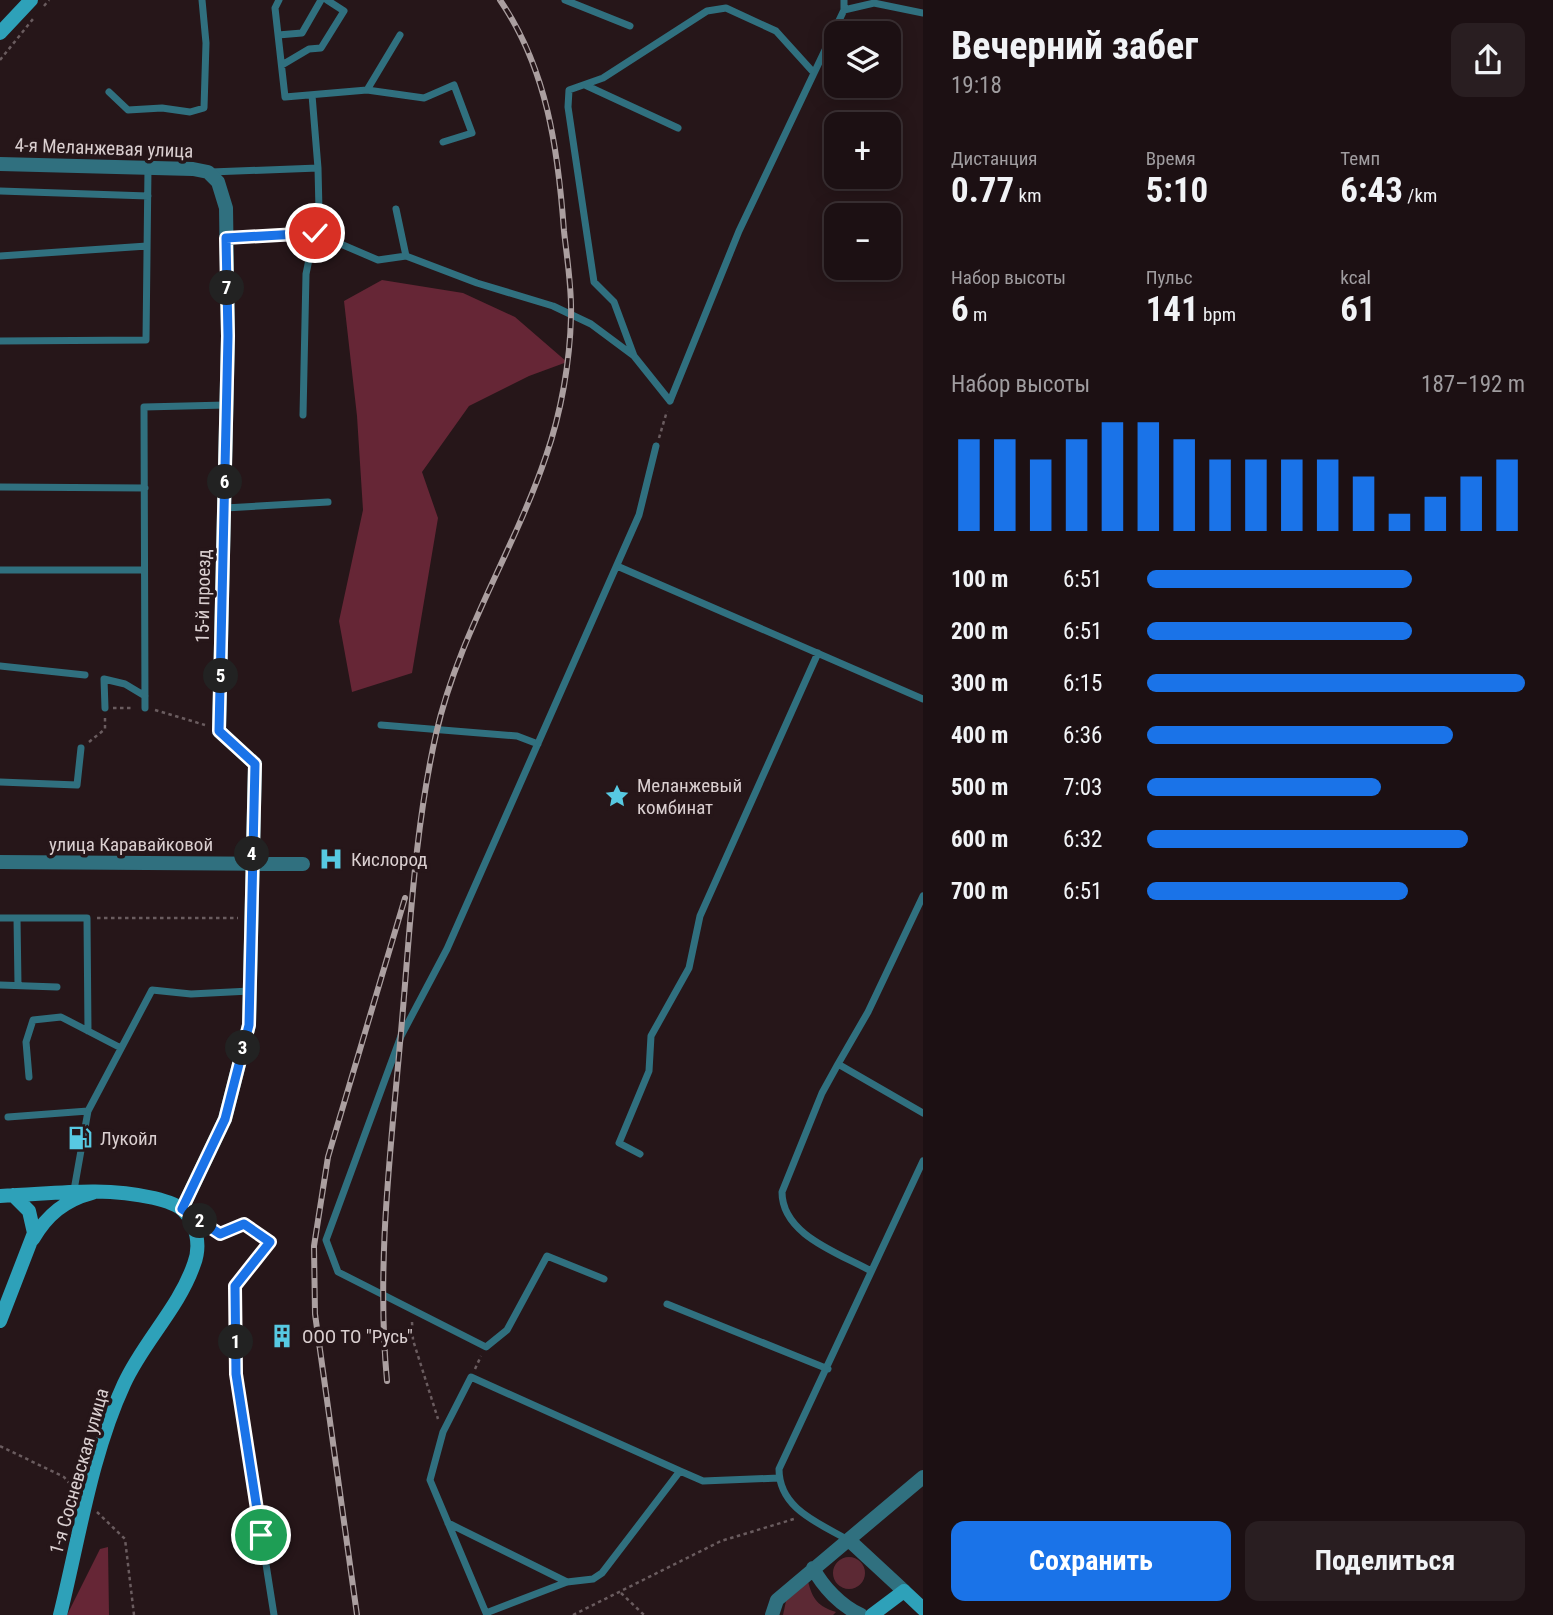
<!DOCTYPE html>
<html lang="ru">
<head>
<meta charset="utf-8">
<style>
  :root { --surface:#1c1013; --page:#291e21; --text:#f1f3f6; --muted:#a09da0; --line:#3a3033; --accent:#1a73e8 }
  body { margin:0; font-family:"Roboto Condensed",sans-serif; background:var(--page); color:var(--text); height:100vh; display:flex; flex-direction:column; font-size:26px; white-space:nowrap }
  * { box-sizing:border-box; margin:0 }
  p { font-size:23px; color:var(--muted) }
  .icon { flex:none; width:38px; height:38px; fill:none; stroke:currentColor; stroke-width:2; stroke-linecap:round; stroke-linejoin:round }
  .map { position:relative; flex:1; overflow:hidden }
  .side { display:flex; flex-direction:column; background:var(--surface); width:630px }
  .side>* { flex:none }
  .buttons { position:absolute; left:824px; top:21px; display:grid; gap:14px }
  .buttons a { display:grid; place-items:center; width:77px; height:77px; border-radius:14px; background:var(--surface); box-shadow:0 4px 18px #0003,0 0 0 2px var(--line); font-size:35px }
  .pin { position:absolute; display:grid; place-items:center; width:60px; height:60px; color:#fff; margin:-30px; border:4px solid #fff; border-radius:50%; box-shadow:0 2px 7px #0007 }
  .km { position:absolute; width:35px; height:35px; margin:-18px; border-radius:50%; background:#222; color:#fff; font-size:19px; line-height:35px; text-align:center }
  .round { display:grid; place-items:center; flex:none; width:74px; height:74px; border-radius:14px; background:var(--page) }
  .overview { display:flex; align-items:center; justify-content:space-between; height:119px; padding:0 28px }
  h1 { font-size:38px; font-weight:700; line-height:52px }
  .stats { display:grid; grid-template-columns:repeat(3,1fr); gap:10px; height:119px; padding:7px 28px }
  .stats div { display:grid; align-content:center }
  .stats b { font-size:35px; font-weight:700 }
  .stats small { font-size:19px; font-weight:400 }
  .stats p { font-size:19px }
  .chart { height:196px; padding:14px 28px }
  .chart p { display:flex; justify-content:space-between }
  .chart svg { width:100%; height:126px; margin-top:7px; stroke:var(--accent); stroke-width:6 }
  .button { display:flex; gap:14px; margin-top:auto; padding:14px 28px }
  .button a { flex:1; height:80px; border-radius:14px; background:var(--accent); color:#fff; font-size:28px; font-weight:700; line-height:80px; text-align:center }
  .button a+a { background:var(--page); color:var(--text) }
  ul { padding:0 28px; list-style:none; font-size:23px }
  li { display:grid; grid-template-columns:112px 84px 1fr; align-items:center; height:52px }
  li i { height:18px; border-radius:9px; background:var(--accent) }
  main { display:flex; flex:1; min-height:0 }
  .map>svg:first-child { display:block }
  .green { fill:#5c2934 }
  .forest { fill:#662636 }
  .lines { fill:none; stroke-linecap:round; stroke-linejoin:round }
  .path { stroke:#6a5c5f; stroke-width:2.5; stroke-dasharray:3.5 3.5; stroke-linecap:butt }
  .lane { stroke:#30707f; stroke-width:7 }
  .street { stroke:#30707f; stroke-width:14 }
  .secondary { stroke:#2ea1b9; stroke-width:14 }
  .rail-casing { stroke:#ab9fa0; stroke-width:6 }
  .rail { stroke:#261619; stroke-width:3.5; stroke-dasharray:10; stroke-linecap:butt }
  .route-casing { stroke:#fff; stroke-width:14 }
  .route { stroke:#1a73e8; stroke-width:9 }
  .labels { text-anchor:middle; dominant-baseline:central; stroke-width:7; stroke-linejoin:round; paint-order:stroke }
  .street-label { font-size:19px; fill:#dacfd0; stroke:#261619 }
  .poi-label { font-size:19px; fill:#dacfd0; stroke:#261619; text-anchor:start }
</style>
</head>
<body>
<main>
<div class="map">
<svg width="923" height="1615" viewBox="0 0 923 1615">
  <rect width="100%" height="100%" fill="#261619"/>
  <path class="green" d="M833 1573a16 16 0 1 1 32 0a16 16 0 1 1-32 0Z
    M808,1581C812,1599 819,1607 836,1612L833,1615H783L786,1601Z"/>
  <path class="forest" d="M382,280L463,293L515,317L567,362L529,376L469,406L422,472L438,518L412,673L352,692L339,621L363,510L357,416L344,301Z
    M108,1547L109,1615H67L100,1549Z"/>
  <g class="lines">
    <path class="path" d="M44,6L49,0
      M0,60L33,19
      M659,438L667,411
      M113,708H134
      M155,710L205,725
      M89,742L105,729V717
      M97,918H238
      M412,1322L413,1340L438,1419
      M475,1369L481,1356
      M0,1446L64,1477L75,1490
      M97,1512L125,1539L134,1615
      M621,1593L644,1615
      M573,1615L721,1541L794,1519"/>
    <path class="lane" d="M279,0L275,8L285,97L367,90L400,35
      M565,0L630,26
      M844,10L874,3L923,13
      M278,35L302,33L321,0
      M282,65L309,49L321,48L344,11L327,0
      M585,85L678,128
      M367,90L424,98L454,85L472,133L443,142
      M109,92L128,110L162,108L190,112L204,108L206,43L202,0
      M211,172L318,168L312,95
      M0,191L148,196
      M396,209L406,256L477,283L553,306L591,324L634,356
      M227,238L315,233L378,260L406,256
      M0,256L147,246
      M0,341L146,340L148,168
      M670,401L634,356L614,302L594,282L568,107L569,90L603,78L707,11L726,8L776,31L814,73
      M670,401L739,231L844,10V0
      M303,415L306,274L319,211L318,168
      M0,487L145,488
      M225,508L328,502
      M617,566L923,699
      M0,570H143
      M0,666L85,675
      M105,708L104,679L125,684L145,696
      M145,708L144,407L226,405
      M381,725L517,736L538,744
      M0,782L77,785L81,748
      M0,918H87L88,1031
      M17,918L18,985
      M0,985L57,987
      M838,1064L868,1012L923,896
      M29,1077L26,1042L33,1020L61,1017L119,1047
      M8,1117L88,1111
      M640,1154L619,1143L649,1071L651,1036L689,968L700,916L818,653
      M74,1190L88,1111L152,990L191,994L250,991
      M192,1215L220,1234L244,1224L270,1242L235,1286L236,1374L274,1615
      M871,1271C839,1253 782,1235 782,1192L822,1093L838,1064L923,1113
      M604,1279L547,1256L507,1330L486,1347L338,1272L326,1240L401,1036L447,949L639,515L656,446
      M667,1304L828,1369
      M471,1377L680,1471L602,1573L593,1579L567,1582L486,1613L430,1480L443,1432Z
      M680,1471L703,1481L779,1478
      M448,1523L567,1582
      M850,1541C819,1523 779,1509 779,1469L923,1161"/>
    <path class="street" d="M0,164L193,169L208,172L218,182L226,208L228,336L219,731L255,764L249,1025L225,1119L182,1209
      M0,862L303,864
      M850,1541L904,1591
      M813,1568C823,1587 841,1606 861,1615
      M772,1615L777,1600L923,1477"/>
    <path class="secondary" d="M0,33L31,0
      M0,1196C55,1194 99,1186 154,1198C162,1200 177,1204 183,1210C197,1224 201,1246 194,1264C179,1308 143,1342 124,1384C91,1455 79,1539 60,1615
      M33,1239C47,1215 65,1200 92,1193
      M0,1321L34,1233L29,1211L13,1195
      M872,1615L904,1591L923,1609"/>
    <g class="rail-casing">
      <path id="rail" d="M387,1381C376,1264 391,1148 401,1032C410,932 414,832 436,734C458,636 514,551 546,456C561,413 570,362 571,316C572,288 567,259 564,231C558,149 547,69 500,0
        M357,1615L315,1314L314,1246L328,1157L405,898"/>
    </g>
    <use href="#rail" class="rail"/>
  </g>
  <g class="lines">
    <g class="route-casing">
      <path id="route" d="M261,1535L236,1374L235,1286L270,1242L244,1224L220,1234L182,1209L225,1119L249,1025L255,764L219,731L228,336L226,238L315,233"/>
    </g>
    <use href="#route" class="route"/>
  </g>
  <defs>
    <g id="sight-bare" transform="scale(1.89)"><path d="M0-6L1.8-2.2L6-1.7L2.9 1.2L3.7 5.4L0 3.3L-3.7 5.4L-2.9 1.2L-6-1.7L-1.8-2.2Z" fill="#57c9e2" stroke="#261619" stroke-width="2.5" paint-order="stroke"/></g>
    <g id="hospital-bare" transform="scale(1.89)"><path d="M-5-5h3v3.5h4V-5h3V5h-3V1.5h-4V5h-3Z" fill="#57c9e2" stroke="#261619" stroke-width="2.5" paint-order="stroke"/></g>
    <g id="fuel-bare" transform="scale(1.89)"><path d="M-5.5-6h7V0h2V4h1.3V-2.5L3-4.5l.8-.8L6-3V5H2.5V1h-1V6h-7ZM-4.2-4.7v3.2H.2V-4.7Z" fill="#57c9e2" stroke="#261619" stroke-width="2.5" paint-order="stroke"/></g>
    <g id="building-bare" transform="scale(1.89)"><path d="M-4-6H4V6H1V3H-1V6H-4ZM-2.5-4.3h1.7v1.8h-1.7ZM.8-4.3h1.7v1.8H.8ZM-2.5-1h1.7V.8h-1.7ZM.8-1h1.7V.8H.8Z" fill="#57c9e2" stroke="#261619" stroke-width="2.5" paint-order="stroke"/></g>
  </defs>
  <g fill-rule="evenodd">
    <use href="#sight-bare" x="617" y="796"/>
    <use href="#hospital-bare" x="331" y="859"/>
    <use href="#fuel-bare" x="80" y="1138"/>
    <use href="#building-bare" x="282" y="1336"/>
  </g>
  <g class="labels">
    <g class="street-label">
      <text transform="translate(104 148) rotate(2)">4-я Меланжевая улица</text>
      <text transform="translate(203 596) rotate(-89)">15-й проезд</text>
      <text x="131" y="844">улица Каравайковой</text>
      <text transform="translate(79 1471) rotate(-74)">1-я Сосневская улица</text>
    </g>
    <g class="poi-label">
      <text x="637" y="785">Меланжевый<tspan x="637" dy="22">комбинат</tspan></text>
      <text x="351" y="859">Кислород</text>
      <text x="100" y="1138">Лукойл</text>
      <text x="302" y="1336">ООО ТО "Русь"</text>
    </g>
  </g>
</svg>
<div class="buttons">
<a><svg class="icon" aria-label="layers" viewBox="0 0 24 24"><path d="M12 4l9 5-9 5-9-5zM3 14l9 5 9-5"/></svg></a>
<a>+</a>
<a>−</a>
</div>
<div class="pin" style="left:261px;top:1535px;background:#1e9e55"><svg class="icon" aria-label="arrive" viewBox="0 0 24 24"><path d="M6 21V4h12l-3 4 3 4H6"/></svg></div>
<div class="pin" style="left:315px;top:233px;background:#d93025"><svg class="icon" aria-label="check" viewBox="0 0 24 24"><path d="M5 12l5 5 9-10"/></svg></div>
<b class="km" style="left:236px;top:1342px">1</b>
<b class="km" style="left:200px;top:1221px">2</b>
<b class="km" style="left:243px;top:1048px">3</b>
<b class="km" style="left:252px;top:854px">4</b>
<b class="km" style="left:221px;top:676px">5</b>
<b class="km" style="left:225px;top:482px">6</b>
<b class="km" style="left:227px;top:288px">7</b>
</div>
<section class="side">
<div class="overview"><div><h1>Вечерний забег</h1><p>19:18</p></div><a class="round"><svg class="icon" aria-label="share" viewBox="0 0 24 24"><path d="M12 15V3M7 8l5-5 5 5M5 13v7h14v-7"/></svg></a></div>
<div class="stats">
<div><p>Дистанция</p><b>0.77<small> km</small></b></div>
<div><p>Время</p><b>5:10</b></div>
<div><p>Темп</p><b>6:43<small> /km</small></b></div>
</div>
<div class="stats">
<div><p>Набор высоты</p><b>6<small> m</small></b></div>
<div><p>Пульс</p><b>141<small> bpm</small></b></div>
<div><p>kcal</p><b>61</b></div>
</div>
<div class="chart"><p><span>Набор высоты</span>187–192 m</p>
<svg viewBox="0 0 160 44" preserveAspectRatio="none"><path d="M5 44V12M15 44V12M25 44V19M35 44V12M45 44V6M55 44V6M65 44V12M75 44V19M85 44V19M95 44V19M105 44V19M115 44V25M125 44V38M135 44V32M145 44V25M155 44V19"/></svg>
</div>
<ul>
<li><b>100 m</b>6:51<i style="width:70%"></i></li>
<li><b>200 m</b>6:51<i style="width:70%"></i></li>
<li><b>300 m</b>6:15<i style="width:100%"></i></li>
<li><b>400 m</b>6:36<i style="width:81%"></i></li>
<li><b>500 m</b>7:03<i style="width:62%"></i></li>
<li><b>600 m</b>6:32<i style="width:85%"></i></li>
<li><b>700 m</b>6:51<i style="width:69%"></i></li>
</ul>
<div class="button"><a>Сохранить</a><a>Поделиться</a></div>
</section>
</main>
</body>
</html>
